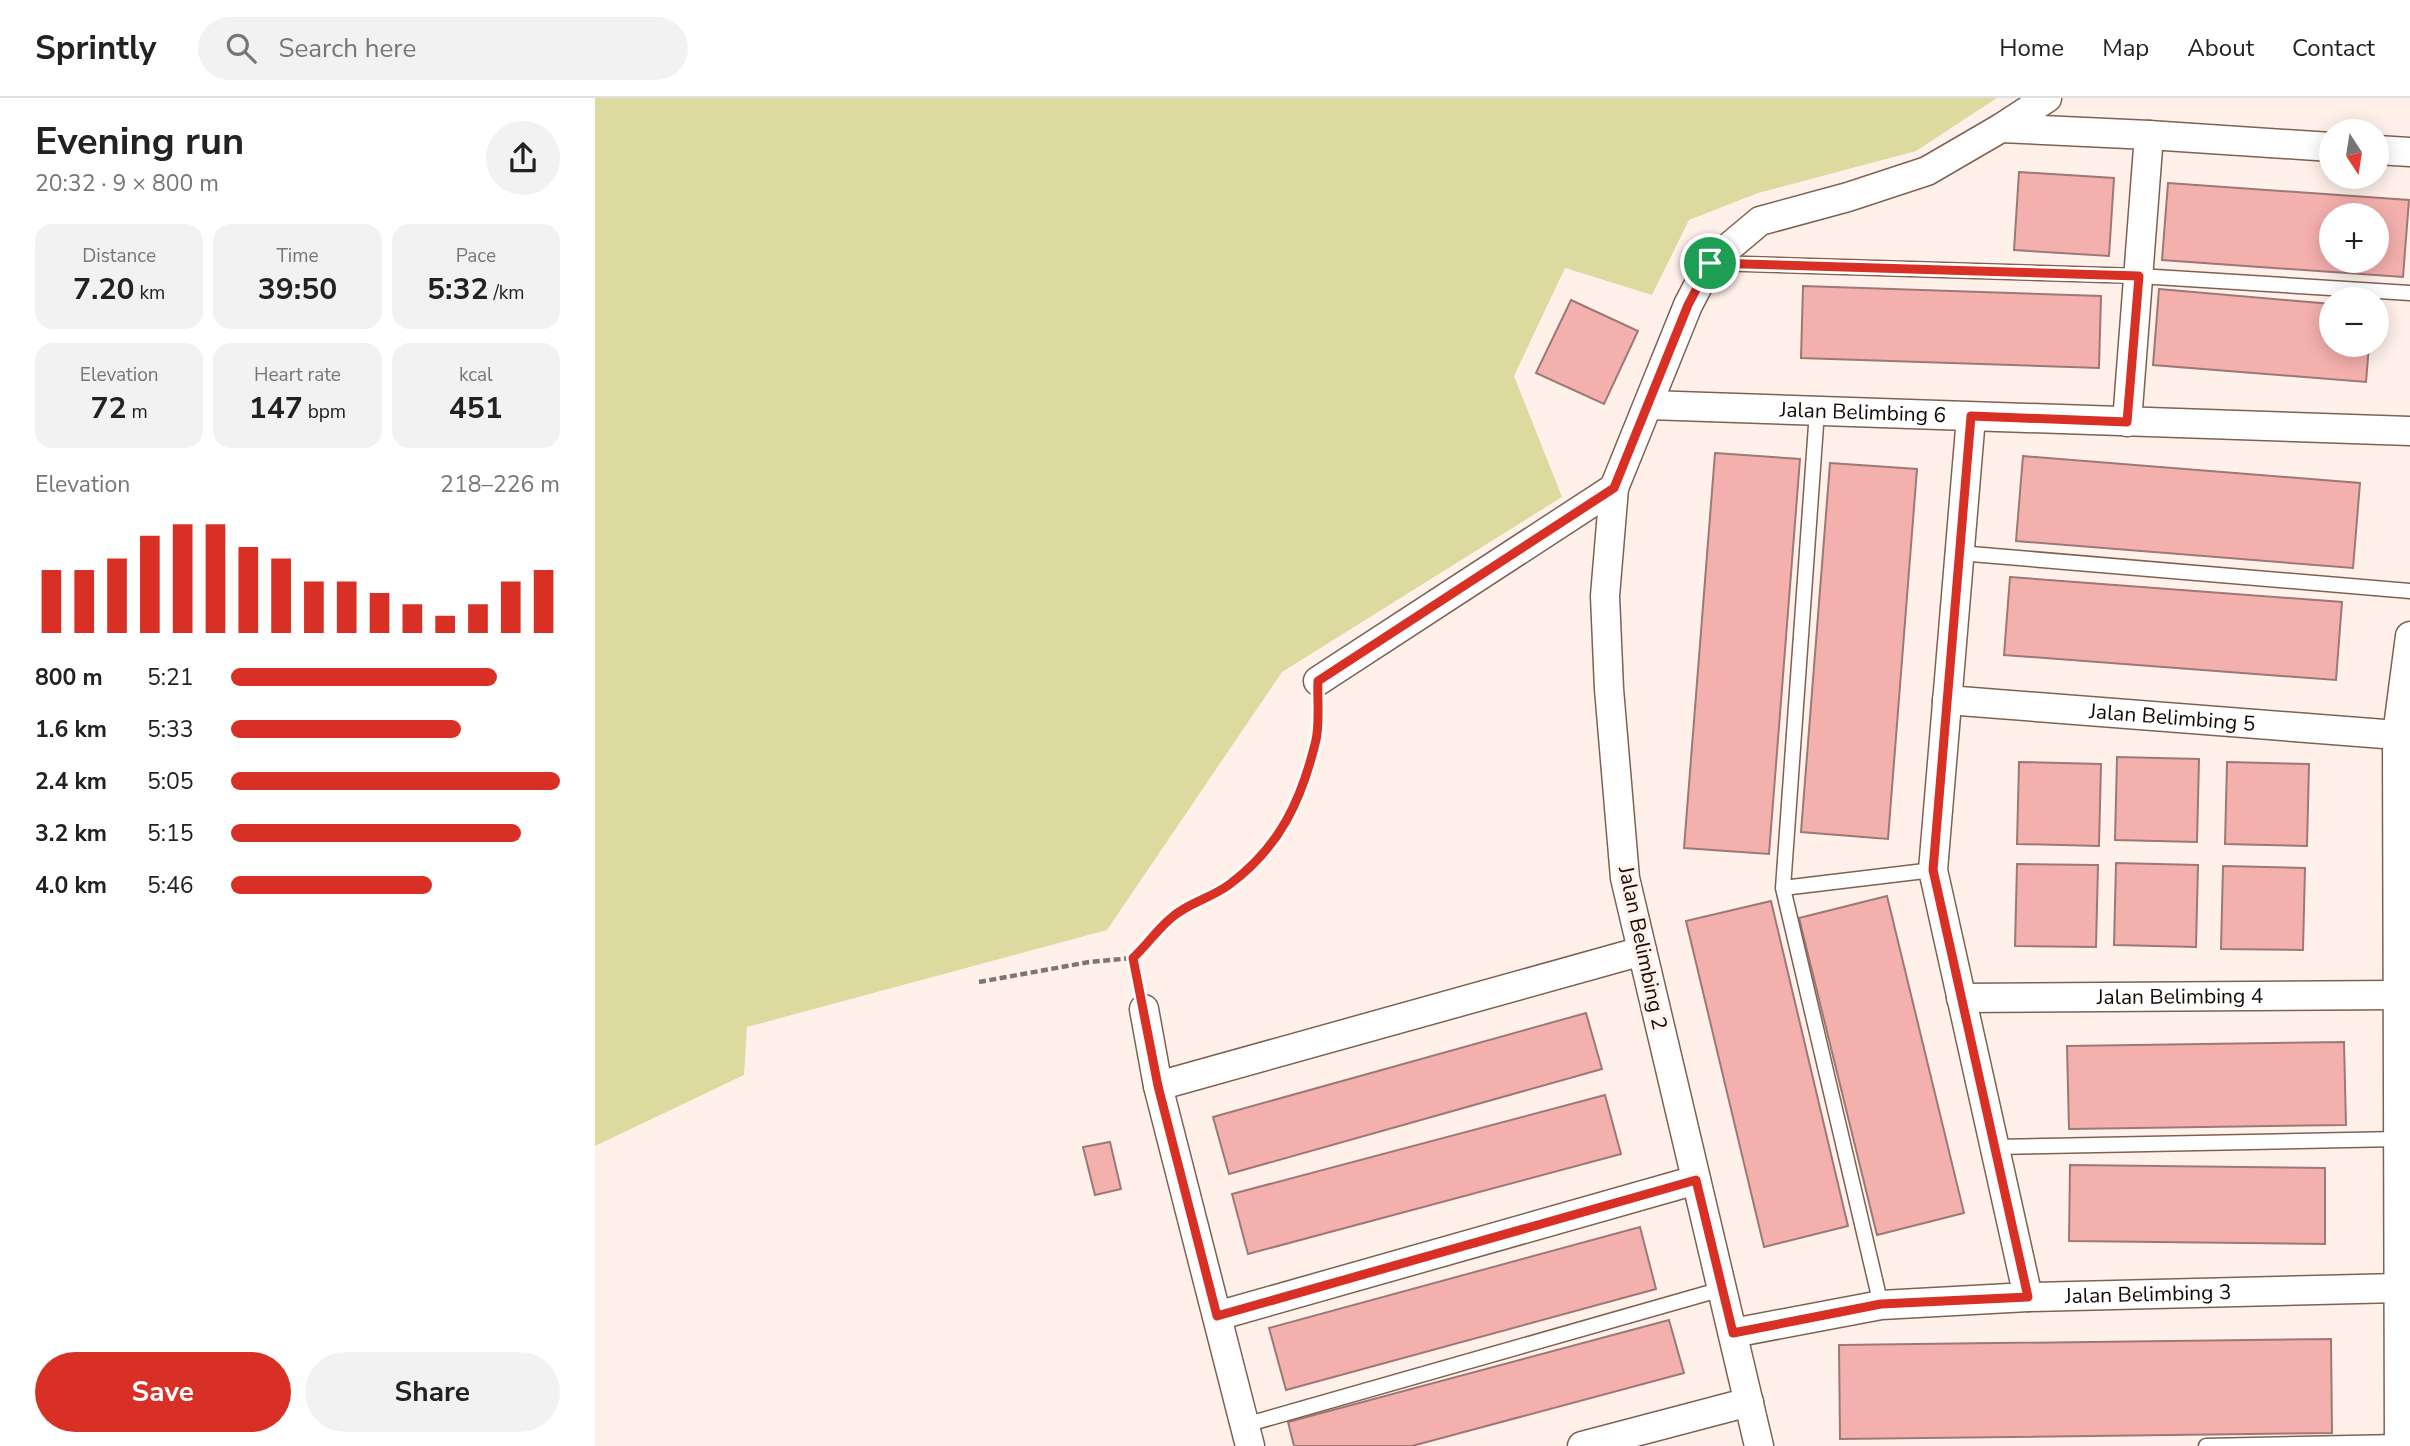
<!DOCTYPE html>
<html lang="en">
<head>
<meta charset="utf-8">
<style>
  :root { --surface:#fff; --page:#f2f2f2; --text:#222; --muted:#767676; --line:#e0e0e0; --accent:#d93025 }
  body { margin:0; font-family:"Nunito Sans",sans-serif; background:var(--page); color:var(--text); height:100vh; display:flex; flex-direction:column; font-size:26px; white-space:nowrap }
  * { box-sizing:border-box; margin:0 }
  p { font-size:23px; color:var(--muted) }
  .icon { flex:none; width:38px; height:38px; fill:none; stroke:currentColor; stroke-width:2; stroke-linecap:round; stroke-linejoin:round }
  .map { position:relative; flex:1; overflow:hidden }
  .drawer { display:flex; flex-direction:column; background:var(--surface); width:595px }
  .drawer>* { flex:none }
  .needle { width:46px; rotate:168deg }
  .buttons { position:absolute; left:1724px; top:21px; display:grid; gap:14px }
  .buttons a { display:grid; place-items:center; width:70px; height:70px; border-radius:50%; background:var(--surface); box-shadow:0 4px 18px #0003; font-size:35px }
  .pin { position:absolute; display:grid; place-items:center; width:60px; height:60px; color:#fff; margin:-30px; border:4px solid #fff; border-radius:50%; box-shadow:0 2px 7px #0007 }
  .round { display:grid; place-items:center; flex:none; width:74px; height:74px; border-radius:37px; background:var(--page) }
  .head { display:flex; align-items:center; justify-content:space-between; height:119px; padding:0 35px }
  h1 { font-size:38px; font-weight:700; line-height:52px }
  .metrics { display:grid; grid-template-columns:repeat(3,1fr); gap:10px; height:119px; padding:7px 35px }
  .metrics div { display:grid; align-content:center; border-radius:18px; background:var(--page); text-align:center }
  .metrics b { font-size:30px; font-weight:700 }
  .metrics small { font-size:19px; font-weight:400 }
  .metrics p { font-size:19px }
  .chart { height:196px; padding:14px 35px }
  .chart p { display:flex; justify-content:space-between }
  .chart svg { width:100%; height:126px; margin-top:7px; stroke:var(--accent); stroke-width:6 }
  .primary-button { display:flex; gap:14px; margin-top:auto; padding:14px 35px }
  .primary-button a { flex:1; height:80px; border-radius:42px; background:var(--accent); color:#fff; font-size:28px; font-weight:700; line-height:80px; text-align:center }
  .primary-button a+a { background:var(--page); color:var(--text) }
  ul { padding:0 35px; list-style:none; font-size:23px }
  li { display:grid; grid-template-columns:112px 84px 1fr; align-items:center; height:52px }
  li i { height:18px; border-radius:9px; background:var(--accent) }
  header { display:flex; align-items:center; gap:42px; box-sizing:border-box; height:98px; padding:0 35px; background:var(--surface); border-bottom:2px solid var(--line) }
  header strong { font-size:33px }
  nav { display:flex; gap:38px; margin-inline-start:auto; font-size:24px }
  .search { width:490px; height:63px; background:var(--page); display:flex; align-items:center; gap:18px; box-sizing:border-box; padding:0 24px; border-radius:38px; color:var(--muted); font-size:26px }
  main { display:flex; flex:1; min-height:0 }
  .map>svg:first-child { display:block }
  .green { fill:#dddaa0 }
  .building { fill:#f4b0ad; stroke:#9c7876; stroke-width:2; fill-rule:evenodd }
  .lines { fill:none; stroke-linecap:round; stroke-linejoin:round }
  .service-casing { stroke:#7f6152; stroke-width:17 }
  .minor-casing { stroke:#7f6152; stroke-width:31 }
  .path { stroke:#80746e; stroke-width:4.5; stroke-dasharray:7 3.5; stroke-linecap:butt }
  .service { stroke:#fff; stroke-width:14 }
  .minor { stroke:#fff; stroke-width:28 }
  .route-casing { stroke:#fff; stroke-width:14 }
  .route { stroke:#d93025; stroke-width:9 }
  .labels { text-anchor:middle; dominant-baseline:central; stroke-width:7; stroke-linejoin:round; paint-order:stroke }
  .street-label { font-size:21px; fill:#150a05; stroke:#fff1ea }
</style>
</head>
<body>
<header>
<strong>Sprintly</strong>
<div class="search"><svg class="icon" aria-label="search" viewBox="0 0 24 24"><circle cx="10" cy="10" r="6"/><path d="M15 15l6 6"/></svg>Search here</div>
<nav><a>Home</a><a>Map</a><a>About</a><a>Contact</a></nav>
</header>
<main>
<section class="drawer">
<div class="head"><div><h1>Evening run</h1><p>20:32 · 9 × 800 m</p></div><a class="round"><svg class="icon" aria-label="share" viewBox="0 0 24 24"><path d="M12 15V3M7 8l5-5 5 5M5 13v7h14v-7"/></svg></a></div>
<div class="metrics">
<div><p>Distance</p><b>7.20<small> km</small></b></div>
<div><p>Time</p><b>39:50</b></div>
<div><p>Pace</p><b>5:32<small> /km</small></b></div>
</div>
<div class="metrics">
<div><p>Elevation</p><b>72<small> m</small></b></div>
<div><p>Heart rate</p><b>147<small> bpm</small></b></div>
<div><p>kcal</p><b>451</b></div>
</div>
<div class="chart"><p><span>Elevation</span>218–226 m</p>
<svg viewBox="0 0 160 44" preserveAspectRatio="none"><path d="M5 44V22M15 44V22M25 44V18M35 44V10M45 44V6M55 44V6M65 44V14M75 44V18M85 44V26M95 44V26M105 44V30M115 44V34M125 44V38M135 44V34M145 44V26M155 44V22"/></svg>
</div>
<ul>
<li><b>800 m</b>5:21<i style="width:81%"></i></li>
<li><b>1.6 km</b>5:33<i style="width:70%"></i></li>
<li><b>2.4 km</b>5:05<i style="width:100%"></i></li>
<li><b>3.2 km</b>5:15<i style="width:88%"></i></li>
<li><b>4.0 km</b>5:46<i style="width:61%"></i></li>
</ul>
<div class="primary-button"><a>Save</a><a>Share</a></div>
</section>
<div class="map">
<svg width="1815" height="1348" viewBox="0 0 1815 1348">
  <rect width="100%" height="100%" fill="#fff1ea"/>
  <path class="green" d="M0,0H1402L1321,53L1163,95L1094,122L1057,197L970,170L919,278L967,399L687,574L512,832L152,929L149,977L0,1048Z"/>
  <path class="building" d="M1424,74L1519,80L1514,158L1419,152Z
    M1573,85L1814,102L1808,179L1567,162ZM1736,117H1782V163H1736Z
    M1208,188L1506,198L1504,270L1206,260Z
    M1564,191L1736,206V247H1774L1771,284L1558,267Z
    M976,202L1043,233L1009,306L941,275Z
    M1120,355L1205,361L1174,756L1089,750Z
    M1428,358L1765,385L1758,470L1421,443Z
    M1235,365L1322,371L1293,741L1206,734Z
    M1415,479L1747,504L1741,582L1409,557Z
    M1522,659L1604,661L1602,744L1520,742Z
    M1424,664L1506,666L1504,748L1422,746Z
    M1632,664L1714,666L1712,748L1630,746Z
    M1521,765L1603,767L1601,849L1519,847Z
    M1422,766L1503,767L1501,849L1420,848Z
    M1628,768L1710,770L1708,852L1626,851Z
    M1292,798L1369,1115L1282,1137L1204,820Z
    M1176,803L1253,1128L1169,1149L1091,823Z
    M991,915L1007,971L634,1076L618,1019Z
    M1749,944L1751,1027L1474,1031L1472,948Z
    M1010,997L1026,1056L653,1156L637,1096Z
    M515,1044L526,1091L500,1097L488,1049Z
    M1475,1067L1730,1070V1146L1474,1143Z
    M1045,1129L1061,1191L691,1292L674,1230Z
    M1074,1222L1089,1275L817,1348H699L693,1324Z
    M1736,1241L1737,1335L1245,1341L1244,1247Z"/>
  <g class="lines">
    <g class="service-casing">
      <path id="service" d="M1117,165L1544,178L1815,195
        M1222,313L1188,790L1286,1207
        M1364,455L1815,493
        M1188,790L1338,772
        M1400,1049L1803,1041
        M650,1327L1127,1191
        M1611,1348L1804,1344"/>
    </g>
    <g class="minor-casing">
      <g id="minor">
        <path d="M1406,30L1554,37L1736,49"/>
        <path d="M1782,52L1815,54"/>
        <path id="s1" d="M1054,307L1815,333"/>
        <path d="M1376,319L1338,772L1433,1199"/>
        <path d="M1532,324L1554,37"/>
        <path d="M723,583L1019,390"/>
        <path id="s2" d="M1352,602L1802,637"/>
        <path id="s3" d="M1366,900L1803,897"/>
        <path d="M549,911L563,988L655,1348"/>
        <path d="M563,988L1047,853"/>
        <path d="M622,1218L1101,1082"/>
        <path id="s4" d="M1138,1235L1286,1207L1433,1199L1804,1190"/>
        <path d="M987,1348L1154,1304"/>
        <path d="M1164,1348L1030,780L1014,591L1010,498L1019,390L1093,207L1115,165L1165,123L1253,99L1332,73L1406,30L1452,0"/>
        <path d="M1804,1348L1802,637L1815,538"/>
      </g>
    </g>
    <path class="path" d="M538,860C551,848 562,833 575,821C592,805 616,800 635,787C690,746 720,679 722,612
      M384,884L494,864L538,860L543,882"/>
    <use href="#service" class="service"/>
    <use href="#minor" class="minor"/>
  </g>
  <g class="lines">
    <g class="route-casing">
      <path id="route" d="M1115,165L1544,178L1532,324L1376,318L1338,772L1433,1199L1286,1206L1138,1235L1101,1082L622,1218L563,988L538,860C551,848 562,832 575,821C592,805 617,800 635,786C685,749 707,701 721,642C725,624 722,601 723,583L1019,390L1093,207Z"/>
    </g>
    <use href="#route" class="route"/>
  </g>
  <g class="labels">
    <g class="street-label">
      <text stroke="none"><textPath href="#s1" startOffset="214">Jalan Belimbing 6</textPath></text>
      <text stroke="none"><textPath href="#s2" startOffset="226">Jalan Belimbing 5</textPath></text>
      <text transform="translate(1048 850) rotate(78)">Jalan Belimbing 2</text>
      <text stroke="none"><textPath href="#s3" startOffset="219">Jalan Belimbing 4</textPath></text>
      <text stroke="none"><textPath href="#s4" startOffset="418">Jalan Belimbing 3</textPath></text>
    </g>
  </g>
</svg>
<div class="buttons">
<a><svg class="needle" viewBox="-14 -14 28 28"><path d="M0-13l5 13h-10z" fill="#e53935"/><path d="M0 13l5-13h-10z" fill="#767676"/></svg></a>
<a>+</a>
<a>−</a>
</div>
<div class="pin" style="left:1115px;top:165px;background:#1e9e55"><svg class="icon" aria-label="arrive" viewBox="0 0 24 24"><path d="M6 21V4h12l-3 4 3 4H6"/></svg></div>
</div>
</main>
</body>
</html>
